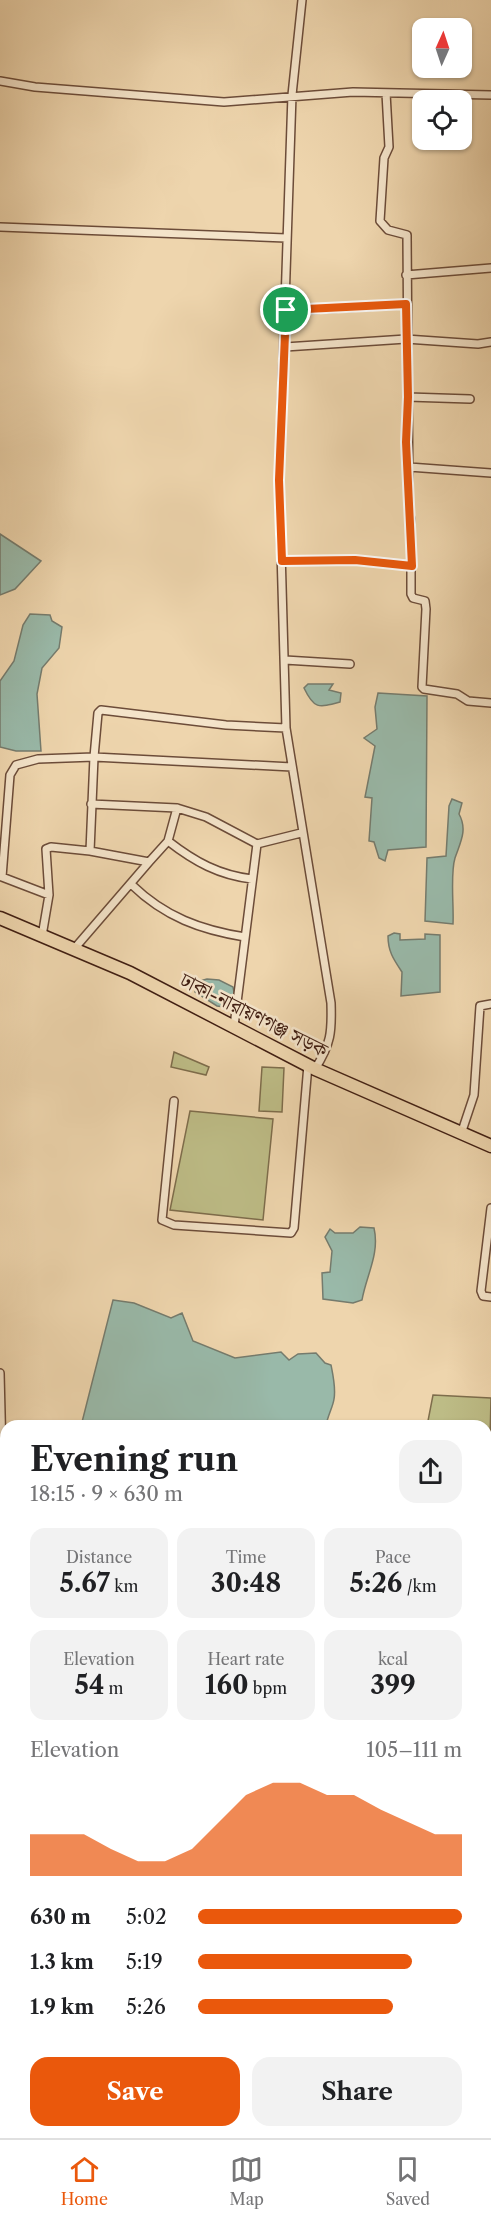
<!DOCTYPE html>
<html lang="en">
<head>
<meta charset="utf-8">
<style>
  :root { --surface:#fff; --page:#f2f2f2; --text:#202124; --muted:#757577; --line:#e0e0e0; --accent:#ea580c }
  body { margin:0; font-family:"Libre Caslon Text","Noto Serif Bengali",serif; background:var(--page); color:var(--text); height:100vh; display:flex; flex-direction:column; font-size:22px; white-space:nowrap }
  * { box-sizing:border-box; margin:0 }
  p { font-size:20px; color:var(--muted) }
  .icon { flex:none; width:33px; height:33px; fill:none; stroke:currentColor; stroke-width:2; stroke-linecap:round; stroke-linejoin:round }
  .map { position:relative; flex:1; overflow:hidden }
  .drawer { position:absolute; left:0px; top:1420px; width:492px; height:718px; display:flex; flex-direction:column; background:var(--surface); border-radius:18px 18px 0 0; box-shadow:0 2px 4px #0004 }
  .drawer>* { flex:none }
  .needle { width:39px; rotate:3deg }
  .controls { position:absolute; left:412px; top:18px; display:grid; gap:12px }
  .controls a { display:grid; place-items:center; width:60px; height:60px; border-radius:12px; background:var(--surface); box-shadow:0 2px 4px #0004; font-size:30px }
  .pin { position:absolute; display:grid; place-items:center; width:51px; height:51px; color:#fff; margin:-26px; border:3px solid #fff; border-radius:50%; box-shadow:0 2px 6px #0007 }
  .round { display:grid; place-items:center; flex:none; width:63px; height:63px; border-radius:18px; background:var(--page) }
  .summary { display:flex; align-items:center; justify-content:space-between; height:102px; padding:0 30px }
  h1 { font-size:33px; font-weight:700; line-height:45px }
  .metrics { display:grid; grid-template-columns:repeat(3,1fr); gap:9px; height:102px; padding:6px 30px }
  .metrics div { display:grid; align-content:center; border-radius:15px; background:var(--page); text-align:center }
  .metrics b { font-size:26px; font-weight:700 }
  .metrics small { font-size:16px; font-weight:400 }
  .metrics p { font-size:16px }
  .chart { height:168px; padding:12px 30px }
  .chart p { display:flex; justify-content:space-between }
  .chart svg { width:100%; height:108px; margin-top:6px; fill:var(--accent); opacity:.7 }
  .primary-button { display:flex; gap:12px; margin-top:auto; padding:12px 30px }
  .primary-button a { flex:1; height:69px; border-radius:18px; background:var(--accent); color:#fff; font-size:24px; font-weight:700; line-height:69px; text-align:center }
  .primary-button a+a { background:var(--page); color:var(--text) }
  ul { padding:0 30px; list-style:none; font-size:20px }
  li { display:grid; grid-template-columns:96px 72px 1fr; align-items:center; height:45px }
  li i { height:15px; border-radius:8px; background:var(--accent) }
  .menu { display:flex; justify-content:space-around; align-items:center; height:84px; border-top:2px solid var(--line); background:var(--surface); font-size:16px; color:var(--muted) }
  .menu a { display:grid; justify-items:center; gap:3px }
  .menu .current { color:var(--accent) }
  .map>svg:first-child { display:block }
  .green { fill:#bdbc86; stroke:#7e6d4c; stroke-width:1.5 }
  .water { fill:#99b9a9; stroke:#757b6d; stroke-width:1.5 }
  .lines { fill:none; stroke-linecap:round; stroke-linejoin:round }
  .street-casing { stroke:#6c4c39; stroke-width:10 }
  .highway-casing { stroke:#401e12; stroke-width:15 }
  .street { stroke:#f4e4ca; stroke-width:7 }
  .highway { stroke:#eed5ad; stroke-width:12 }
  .route-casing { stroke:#fff; stroke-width:12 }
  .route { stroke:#ea580c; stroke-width:8 }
  .labels { text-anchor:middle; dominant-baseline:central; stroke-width:5; stroke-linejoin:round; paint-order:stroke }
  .street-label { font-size:20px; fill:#401e12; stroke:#f4e4ca }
</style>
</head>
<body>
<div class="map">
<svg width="491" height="2138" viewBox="0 0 491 2138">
  <rect width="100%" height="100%" fill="#eed5ad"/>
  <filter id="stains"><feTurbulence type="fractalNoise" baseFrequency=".00333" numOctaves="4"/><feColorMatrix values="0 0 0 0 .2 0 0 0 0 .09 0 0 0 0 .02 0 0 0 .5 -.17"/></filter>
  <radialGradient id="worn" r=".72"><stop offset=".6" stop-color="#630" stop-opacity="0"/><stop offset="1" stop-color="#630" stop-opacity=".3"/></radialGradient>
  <path class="green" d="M174,1052L209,1067L206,1075L171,1067Z
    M262,1067L284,1068L282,1112L259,1111Z
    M190,1111L273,1119L263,1220L170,1210Z
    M433,1395L491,1398L490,1439H486V1426H427Z"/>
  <path class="water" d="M0,534L41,561L15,589L0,595Z
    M30,614L50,615L52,621L62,627L59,648L42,668L37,694L41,751H16L0,747V681L14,661L23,625Z
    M308,684H333L329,690L341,693L340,702C318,708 314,709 304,688Z
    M378,693L427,696L426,847L388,850L385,861L379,858L374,842L369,841L372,798L365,797L375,746L364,738L377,729L375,707Z
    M452,799L462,803L459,814C468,830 460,843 455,858C450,874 454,906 453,924L425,921L427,858L446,856L449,806Z
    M394,933L400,934V940L425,939V934L440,935V992L401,996L402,972C394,960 388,952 388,936Z
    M207,979L219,980L233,987L236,1003L232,1008L217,1006L195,992L200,981Z
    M360,1227L374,1228C380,1254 366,1276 362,1300L353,1303L323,1299L322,1273L330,1272L332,1251L325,1237L330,1229L335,1233H353Z
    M113,1300L134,1303L171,1318L182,1313L193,1341L235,1358L281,1352L289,1360L298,1354L316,1353L325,1363L331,1365C333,1375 336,1388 334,1399C333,1407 327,1417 326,1426H81Z"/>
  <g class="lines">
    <g class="street-casing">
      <path id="street" d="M302,0L292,95L279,480L286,728L331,1003C332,1032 331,1044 315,1069
        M0,81L35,87L224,102L353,92L491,95
        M386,93L389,147L384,158L380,221L388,230L407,235L409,513L411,519V594L413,598L425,601L426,609L422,687L424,689L457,694L468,701L491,703
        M0,227L286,238
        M406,275L491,268
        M286,311L407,304
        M285,347L406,339L478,344L491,342
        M408,397L470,399
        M409,467L491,473
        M282,561L355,560L412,566
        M285,660L350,664
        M91,804L177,808L206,817L257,844
        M168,841C195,862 219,875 252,879
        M149,862L168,841L177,808
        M132,885C165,917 201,930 245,937
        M49,895L2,877L10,775L16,765L38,759L94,757L98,713L101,710L226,725L286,728
        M42,936L49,895L46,849L51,847L90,851L94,757L292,767
        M74,949L149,862L90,851
        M234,1026L257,844L301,833
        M174,1101L162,1220L174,1225L291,1233L294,1228L308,1065
        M461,1134L474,1095L480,1006L491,1004
        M491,1208L481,1291L483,1296L491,1297
        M0,1373L6,1613
        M0,1625H6
        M486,1786H491
        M5,1797L6,1663
        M0,1814L5,1811L6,1797
        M486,1991H491
        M394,2138L395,2133"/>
    </g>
    <g class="highway-casing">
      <path id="highway" d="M0,918L130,973L315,1069L491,1146"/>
    </g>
    <use href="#street" class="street"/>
    <use href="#highway" class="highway"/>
  </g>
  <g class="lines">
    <g class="route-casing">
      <path id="route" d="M406,304L408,397L406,442L412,566L355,560L282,561L279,480L286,310Z"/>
    </g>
    <use href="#route" class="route"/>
  </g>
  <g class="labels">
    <g class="street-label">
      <text transform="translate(254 1015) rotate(27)">ঢাকা-নারায়ণগঞ্জ সড়ক</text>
    </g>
  </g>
  <rect width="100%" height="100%" filter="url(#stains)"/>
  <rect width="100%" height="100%" fill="url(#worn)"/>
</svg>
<div class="controls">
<a><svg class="needle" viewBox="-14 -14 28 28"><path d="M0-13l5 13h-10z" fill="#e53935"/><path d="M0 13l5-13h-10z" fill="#757577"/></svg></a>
<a><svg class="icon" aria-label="locate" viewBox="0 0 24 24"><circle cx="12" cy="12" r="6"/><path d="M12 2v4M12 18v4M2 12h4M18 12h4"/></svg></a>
</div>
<div class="pin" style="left:286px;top:310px;background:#1e9e55"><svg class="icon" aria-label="arrive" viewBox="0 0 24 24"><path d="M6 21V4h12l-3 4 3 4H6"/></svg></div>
<section class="drawer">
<div class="summary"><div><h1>Evening run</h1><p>18:15 · 9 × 630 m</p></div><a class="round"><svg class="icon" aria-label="share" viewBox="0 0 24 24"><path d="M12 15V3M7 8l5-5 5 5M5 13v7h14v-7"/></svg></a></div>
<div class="metrics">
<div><p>Distance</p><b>5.67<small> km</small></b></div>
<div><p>Time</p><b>30:48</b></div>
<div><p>Pace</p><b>5:26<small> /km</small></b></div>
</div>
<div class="metrics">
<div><p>Elevation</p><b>54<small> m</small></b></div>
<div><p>Heart rate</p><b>160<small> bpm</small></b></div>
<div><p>kcal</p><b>399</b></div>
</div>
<div class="chart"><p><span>Elevation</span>105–111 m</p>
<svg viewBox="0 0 160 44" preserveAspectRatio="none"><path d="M0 44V27L10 27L20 27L30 33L40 38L50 38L60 33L70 22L80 11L90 6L100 6L110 11L120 11L130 17L140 22L150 27L160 27V44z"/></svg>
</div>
<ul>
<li><b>630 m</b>5:02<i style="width:100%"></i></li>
<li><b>1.3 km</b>5:19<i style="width:81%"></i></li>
<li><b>1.9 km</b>5:26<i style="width:74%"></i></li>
</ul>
<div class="primary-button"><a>Save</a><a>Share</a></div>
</section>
</div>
<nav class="menu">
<a class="current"><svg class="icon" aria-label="home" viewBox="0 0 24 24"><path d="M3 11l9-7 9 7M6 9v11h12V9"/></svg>Home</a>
<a><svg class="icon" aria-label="map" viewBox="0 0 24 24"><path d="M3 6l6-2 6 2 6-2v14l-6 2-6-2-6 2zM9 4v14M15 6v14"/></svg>Map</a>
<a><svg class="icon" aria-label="saved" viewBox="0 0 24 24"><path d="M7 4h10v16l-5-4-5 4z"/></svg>Saved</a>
</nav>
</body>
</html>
